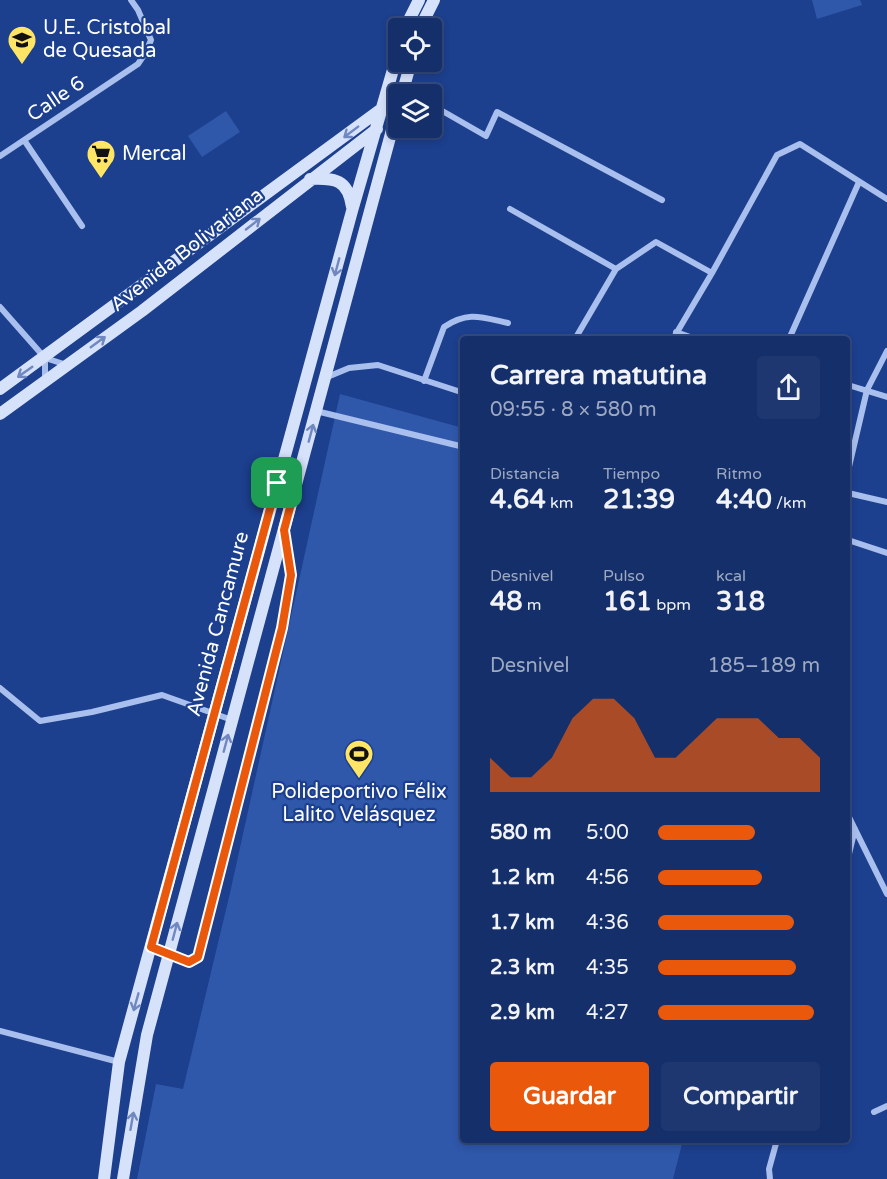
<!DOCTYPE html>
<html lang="es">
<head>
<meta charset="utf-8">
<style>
  :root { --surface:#152f6a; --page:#1e3770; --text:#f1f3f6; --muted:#9da9c1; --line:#344a7e; --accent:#ea580c }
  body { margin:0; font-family:"Varela Round",sans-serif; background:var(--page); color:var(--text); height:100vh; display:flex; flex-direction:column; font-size:22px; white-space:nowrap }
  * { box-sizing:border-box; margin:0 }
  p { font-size:20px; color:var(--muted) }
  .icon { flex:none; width:33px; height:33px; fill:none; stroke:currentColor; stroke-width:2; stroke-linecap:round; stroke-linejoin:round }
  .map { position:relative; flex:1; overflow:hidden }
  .side { position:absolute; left:460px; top:336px; width:390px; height:807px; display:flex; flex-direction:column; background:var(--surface); border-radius:6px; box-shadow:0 3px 9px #0003,0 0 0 2px var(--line) }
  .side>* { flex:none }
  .buttons { position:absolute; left:388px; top:18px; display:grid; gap:12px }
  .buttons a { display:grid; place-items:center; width:54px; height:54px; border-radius:6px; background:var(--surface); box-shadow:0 3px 9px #0003,0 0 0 2px var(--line); font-size:30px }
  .pin { position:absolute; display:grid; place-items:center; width:51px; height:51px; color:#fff; margin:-26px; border-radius:12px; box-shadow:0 3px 9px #0006 }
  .round { display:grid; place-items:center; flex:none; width:63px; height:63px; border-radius:6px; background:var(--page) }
  .headline { display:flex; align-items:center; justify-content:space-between; height:102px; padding:0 30px }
  h1 { font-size:27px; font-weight:700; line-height:45px }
  .stats { display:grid; grid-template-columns:repeat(3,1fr); gap:9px; height:102px; padding:6px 30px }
  .stats div { display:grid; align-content:center }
  .stats b { font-size:26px; font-weight:700 }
  .stats small { font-size:16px; font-weight:400 }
  .stats p { font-size:16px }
  .chart { height:168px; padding:12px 30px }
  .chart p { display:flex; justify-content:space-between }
  .chart svg { width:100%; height:108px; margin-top:6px; fill:var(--accent); opacity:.7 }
  .cta { display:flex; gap:12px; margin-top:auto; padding:12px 30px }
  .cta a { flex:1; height:69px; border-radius:6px; background:var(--accent); color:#fff; font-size:24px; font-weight:700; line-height:69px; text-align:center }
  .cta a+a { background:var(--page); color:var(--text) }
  ul { padding:0 30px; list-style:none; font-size:20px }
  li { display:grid; grid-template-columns:96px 72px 1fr; align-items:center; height:45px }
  li i { height:15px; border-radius:8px; background:var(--accent) }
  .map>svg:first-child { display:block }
  .green { fill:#2f58ab }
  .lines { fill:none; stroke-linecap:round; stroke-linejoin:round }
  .street { stroke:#a9bfed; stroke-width:6 }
  .secondary { stroke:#d6e1fa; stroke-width:12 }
  .oneway { stroke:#7088bf }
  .route-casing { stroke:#fff; stroke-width:12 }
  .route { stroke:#ea580c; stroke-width:8 }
  .labels { text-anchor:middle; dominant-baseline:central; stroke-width:4.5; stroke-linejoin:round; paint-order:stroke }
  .poi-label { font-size:20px; fill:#fff; stroke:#1c3f8e; text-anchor:start }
  .street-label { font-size:20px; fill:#fff; stroke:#1c3f8e }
</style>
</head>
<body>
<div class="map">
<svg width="887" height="1179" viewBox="0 0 887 1179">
  <rect width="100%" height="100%" fill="#1c3f8e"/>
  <path class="green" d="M812,0H860L862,5L817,19Z
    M226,111L240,132L202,157L188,136Z
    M340,394L463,428L464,1140H683L673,1179H137L156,1084L183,1089L230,893Z"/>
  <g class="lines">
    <path class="street" d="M432,105L486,136L497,112L662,200
      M24,140L82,226
      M0,156L138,64L146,52L151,40L138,10L131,0
      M510,209L616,269
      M0,307L45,358L67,365
      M676,332L696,339
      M575,339L616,269L656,242L712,273
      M673,339L712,273L777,155L800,144L887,199
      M789,339L859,182
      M45,358V381
      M325,378L349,368L378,365L464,393
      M424,381L444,327C468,311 481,317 508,323
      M848,385L887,397
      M316,411L464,447
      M848,471L867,390L887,351
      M848,493L887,502
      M848,540L887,553
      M0,688L40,721L92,712L162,695L232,720
      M848,815L887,894
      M848,858L855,829
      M151,947L189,962L198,957L282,628L291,575L285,535
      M0,1031L119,1062
      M874,1112L887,1106
      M770,1179L769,1169L777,1140"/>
    <path class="secondary" d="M405,28L419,0
      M420,28L434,0
      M402,94L411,62
      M310,179C335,178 348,179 352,207
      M0,389L380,110
      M0,414L142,311L377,129
      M104,1179L119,1062L352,211L399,49
      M123,1179L147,1035L399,104"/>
  </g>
  <defs><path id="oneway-shaft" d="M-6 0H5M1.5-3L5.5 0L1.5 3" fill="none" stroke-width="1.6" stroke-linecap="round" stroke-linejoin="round" transform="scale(1.5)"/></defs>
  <g class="oneway">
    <use href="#oneway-shaft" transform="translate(351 132) rotate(143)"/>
    <use href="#oneway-shaft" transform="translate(253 224) rotate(-38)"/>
    <use href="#oneway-shaft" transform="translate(337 267) rotate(105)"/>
    <use href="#oneway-shaft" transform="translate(98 342) rotate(-36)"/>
    <use href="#oneway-shaft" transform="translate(25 372) rotate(145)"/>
    <use href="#oneway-shaft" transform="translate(311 433) rotate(-75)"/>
    <use href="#oneway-shaft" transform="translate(226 743) rotate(-75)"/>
    <use href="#oneway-shaft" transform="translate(175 931) rotate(-75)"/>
    <use href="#oneway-shaft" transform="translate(136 1002) rotate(106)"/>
    <use href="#oneway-shaft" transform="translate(132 1121) rotate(-80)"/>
  </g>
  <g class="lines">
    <g class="route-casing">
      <path id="route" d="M277,483L295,489L284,530L291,575L282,628L198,957L189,962L151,947Z"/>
    </g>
    <use href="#route" class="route"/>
  </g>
  <defs>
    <g id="school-pin" transform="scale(1.5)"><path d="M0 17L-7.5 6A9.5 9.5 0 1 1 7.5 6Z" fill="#fee566" stroke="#1c3f8e"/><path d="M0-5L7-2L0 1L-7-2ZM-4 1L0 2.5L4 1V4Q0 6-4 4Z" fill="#111"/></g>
    <g id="supermarket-pin" transform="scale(1.5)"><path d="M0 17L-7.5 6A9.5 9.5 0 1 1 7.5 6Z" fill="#fee566" stroke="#1c3f8e"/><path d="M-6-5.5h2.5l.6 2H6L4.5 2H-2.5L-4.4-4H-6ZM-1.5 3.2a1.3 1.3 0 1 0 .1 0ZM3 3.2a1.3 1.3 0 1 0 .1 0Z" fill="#111"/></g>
    <g id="stadium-pin" transform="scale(1.5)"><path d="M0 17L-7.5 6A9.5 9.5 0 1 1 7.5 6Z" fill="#fee566" stroke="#1c3f8e"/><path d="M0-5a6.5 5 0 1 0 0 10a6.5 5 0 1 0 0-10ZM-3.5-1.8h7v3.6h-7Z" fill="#111"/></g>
  </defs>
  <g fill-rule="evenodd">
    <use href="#school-pin" x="22" y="40"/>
    <use href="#supermarket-pin" x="101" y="154"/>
    <use href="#stadium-pin" x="359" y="754"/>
  </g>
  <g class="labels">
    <g class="poi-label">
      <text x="43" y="28">U.E. Cristobal<tspan x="43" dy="23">de Quesada</tspan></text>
      <text x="122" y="154">Mercal</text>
      <text x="359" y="792" text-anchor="middle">Polideportivo Félix<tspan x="359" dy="23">Lalito Velásquez</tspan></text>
    </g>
    <g class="street-label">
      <text transform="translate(56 99) rotate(-34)">Calle 6</text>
      <text transform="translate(187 250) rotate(-38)">Avenida Bolivariana</text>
      <text transform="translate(218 624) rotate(-75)">Avenida Cancamure</text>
    </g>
  </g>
</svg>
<div class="buttons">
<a><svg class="icon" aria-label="locate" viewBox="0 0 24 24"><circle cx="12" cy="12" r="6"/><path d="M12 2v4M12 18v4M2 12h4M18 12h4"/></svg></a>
<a><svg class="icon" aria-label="layers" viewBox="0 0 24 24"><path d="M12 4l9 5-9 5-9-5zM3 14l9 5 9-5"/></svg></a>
</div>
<div class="pin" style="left:277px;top:483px;background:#1e9e55"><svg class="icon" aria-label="arrive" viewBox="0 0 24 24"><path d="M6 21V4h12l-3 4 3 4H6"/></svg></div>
<section class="side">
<div class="headline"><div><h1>Carrera matutina</h1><p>09:55 · 8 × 580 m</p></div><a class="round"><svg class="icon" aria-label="share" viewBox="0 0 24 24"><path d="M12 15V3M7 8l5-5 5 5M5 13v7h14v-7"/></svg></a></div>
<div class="stats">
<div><p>Distancia</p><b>4.64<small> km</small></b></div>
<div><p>Tiempo</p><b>21:39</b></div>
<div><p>Ritmo</p><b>4:40<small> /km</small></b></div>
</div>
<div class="stats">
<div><p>Desnivel</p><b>48<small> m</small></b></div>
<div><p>Pulso</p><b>161<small> bpm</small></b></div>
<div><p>kcal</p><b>318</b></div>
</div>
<div class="chart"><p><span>Desnivel</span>185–189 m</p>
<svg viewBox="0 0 160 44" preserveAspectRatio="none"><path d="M0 44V30L10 38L20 38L30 30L40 14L50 6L60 6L70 14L80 30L90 30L100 22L110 14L120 14L130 14L140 22L150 22L160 30V44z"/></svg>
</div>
<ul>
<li><b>580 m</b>5:00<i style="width:60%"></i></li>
<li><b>1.2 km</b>4:56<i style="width:64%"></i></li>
<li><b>1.7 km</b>4:36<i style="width:84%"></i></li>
<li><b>2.3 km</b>4:35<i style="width:85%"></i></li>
<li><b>2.9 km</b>4:27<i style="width:96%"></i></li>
</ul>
<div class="cta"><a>Guardar</a><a>Compartir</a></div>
</section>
</div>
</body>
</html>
